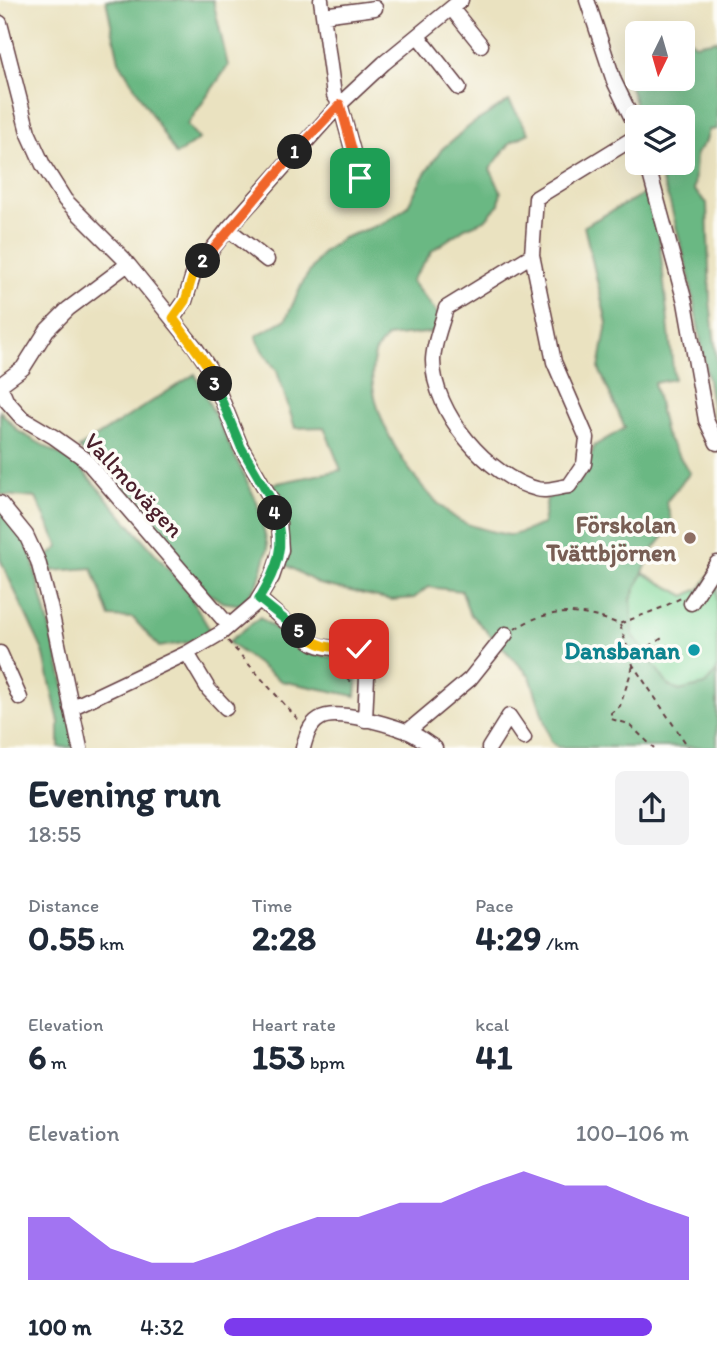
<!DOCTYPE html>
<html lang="en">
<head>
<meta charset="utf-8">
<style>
  :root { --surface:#fff; --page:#f2f2f3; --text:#1f2937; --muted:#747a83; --accent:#7c3aed }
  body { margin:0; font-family:Itim,sans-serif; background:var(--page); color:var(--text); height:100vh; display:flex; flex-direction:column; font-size:26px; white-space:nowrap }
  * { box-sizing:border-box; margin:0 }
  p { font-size:23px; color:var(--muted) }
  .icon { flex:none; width:38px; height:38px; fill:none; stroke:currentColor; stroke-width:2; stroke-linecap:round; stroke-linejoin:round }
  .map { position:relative; height:748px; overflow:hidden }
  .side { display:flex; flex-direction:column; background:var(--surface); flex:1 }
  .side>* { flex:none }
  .needle { width:46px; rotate:185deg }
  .controls { position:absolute; left:625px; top:21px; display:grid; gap:14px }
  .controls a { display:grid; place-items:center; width:70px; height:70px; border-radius:10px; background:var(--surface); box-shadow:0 7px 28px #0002; font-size:35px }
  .pin { position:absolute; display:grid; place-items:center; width:60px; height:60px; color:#fff; margin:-30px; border-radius:14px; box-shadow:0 4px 10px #0006 }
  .km { position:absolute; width:35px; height:35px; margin:-18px; border-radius:50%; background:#222; color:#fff; font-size:19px; line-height:35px; text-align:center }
  .round { display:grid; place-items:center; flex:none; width:74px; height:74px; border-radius:10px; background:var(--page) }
  .head { display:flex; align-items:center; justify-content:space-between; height:119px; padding:0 28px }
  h1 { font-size:38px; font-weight:700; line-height:52px }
  .stats { display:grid; grid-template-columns:repeat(3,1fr); gap:10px; height:119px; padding:7px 28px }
  .stats div { display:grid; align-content:center }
  .stats b { font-size:35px; font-weight:700 }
  .stats small { font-size:19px; font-weight:400 }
  .stats p { font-size:19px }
  .chart { height:196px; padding:14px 28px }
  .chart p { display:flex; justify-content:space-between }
  .chart svg { width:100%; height:126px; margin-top:7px; fill:var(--accent); opacity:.7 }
  ul { padding:0 28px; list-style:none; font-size:23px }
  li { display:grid; grid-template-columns:112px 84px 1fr; align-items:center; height:52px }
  li i { height:18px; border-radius:9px; background:var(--accent) }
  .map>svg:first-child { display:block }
  .green { fill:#83d89b; stroke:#667c63; stroke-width:2 }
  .forest { fill:#6ab883; stroke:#5a6c57; stroke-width:2 }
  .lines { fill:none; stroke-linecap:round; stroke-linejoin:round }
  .minor-casing { stroke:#623c41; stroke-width:17 }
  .path { stroke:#623c41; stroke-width:2; stroke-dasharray:5 5; stroke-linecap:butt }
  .minor { stroke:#fff; stroke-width:14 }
  .split-1-casing { stroke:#fff; stroke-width:14 }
  .split-2-casing { stroke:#fff; stroke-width:14 }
  .split-3-casing { stroke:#fff; stroke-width:14 }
  .split-4-casing { stroke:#fff; stroke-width:14 }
  .split-5-casing { stroke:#fff; stroke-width:14 }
  .split-6-casing { stroke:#fff; stroke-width:14 }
  .split-1 { stroke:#f0652b; stroke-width:9 }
  .split-2 { stroke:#f0652b; stroke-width:9 }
  .split-3 { stroke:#f5b400; stroke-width:9 }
  .split-4 { stroke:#22a559; stroke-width:9 }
  .split-5 { stroke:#22a559; stroke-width:9 }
  .split-6 { stroke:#f5b400; stroke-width:9 }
  .education-dot { fill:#8d6e63; stroke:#fdfcf7; stroke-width:2.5 }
  .culture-dot { fill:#0f9aa8; stroke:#fdfcf7; stroke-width:2.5 }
  .labels { text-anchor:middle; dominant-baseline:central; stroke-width:7; stroke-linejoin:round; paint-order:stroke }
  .street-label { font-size:24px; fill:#4a1f2b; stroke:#fdfcf7 }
  .education-label { font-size:24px; font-weight:bold; fill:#785e54; stroke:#fdfcf7; text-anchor:end }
  .culture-label { font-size:24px; font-weight:bold; fill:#0d838f; stroke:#fdfcf7; text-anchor:end }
</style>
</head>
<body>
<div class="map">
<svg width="717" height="748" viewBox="0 0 717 748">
  <rect width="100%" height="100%" fill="#fdfcf7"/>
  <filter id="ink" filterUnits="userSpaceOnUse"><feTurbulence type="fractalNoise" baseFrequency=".0143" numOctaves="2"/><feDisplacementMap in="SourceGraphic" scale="14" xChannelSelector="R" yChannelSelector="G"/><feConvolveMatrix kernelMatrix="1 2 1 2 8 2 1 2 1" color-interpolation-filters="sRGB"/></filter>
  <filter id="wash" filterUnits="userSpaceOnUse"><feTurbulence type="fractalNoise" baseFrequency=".00686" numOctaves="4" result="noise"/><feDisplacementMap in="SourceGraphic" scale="28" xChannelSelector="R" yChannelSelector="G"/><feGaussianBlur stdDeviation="1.57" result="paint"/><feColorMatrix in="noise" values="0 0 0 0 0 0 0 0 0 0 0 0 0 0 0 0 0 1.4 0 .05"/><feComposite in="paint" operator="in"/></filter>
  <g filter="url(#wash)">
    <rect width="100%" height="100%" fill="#eae2c0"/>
    <path class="green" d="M717,563V671L705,685L679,691L668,686L633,635L631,599L643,573L685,596L701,588Z"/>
    <path class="forest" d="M106,0H213L228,66L187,125L199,139L176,155L119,61Z
      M665,22L671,23L695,44L717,40V129L709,130L706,141L696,154L694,190L707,203L710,300L717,364V431L689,276L670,203L655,163H682V117H639L629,83L640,79H682V33H661Z
      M509,101L529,133L511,142L490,169L501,191L499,204L485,220L465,228L433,250L411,281L438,314L435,332L387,337C383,342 377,348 375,354C359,406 415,491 457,519C465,525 497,533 508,535C518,536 533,527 543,524L547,498C582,488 584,481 594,446L625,428L599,369L607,323L584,226L647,192L659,236L674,379L654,383L665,434L690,473L666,502L673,525L653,550L631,599L633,635L668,685L679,691L705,685L717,671V747H558L551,742L530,676L469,613L462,591L428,587L414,598L391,600L319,584L283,563L268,485L341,470L324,427L295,428L277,371L262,350L256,336L286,319L304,280L323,252L343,238L384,223L407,207L424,175L442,149L472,124Z
      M195,374L257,502L268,548L258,583L241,605L222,602L203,589L79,448Z
      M0,411L18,431L78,465L185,588L210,630L189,642L159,647L133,618L110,617L92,568L52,571L47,558L59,547L36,498L3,495L0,493Z
      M0,503L26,535L80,747H59V722L43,651L0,559Z
      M260,617L306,653L359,661L356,696L281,681L228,642Z"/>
  </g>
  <g filter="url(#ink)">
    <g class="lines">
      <g class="minor-casing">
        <path id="minor" d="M321,0L334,95L340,104L360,178
          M587,0L614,81L637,129
          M452,9L481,45
          M323,15L375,8
          M0,23L28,132L43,165L65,200L123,258L195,347L209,368L241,447L271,499L279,523L281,550L272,577L256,603L221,633L187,653L71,708
          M418,36L459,88
          M647,163L685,302L706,420L717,443
          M228,229L340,104L384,63L461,0
          M532,255L446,308C442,324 433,344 433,361C433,412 488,477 537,489C546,492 559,487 569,486L584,464L587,438L554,362L532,255L536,198L637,136
          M173,318L185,301L194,272L228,229L267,260
          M0,385L23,368L47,330L68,309L128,264
          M0,386L6,400L22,418L54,437L85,459L229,626
          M0,503L26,535L38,561L50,606L80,748
          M259,599C273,610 300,637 315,644C333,652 352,645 368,655L365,720
          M691,603L717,563
          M0,653L20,698
          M187,653L209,690L226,708
          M408,731L470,679L506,634
          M303,748C306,737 309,725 319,719C335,708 387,724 406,731C416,734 425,742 435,748
          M489,748L509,716L524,738"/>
      </g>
      <path class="path" d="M620,625L633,665L689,748
        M515,629C548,607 583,610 619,624L661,608L681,598
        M228,641L301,723
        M632,657L664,637
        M336,662L343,675L354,684
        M633,666L620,706L611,713V719L629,724L654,748"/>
      <use href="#minor" class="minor"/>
    </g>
  </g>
  <g class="lines" filter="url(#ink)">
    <g class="split-1-casing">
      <path id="split-1" d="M295,152L340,104L360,178"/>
    </g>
    <g class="split-2-casing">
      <path id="split-2" d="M203,261L295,152"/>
    </g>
    <g class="split-3-casing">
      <path id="split-3" d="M203,261L194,272L185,301L173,318L209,368L215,384"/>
    </g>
    <g class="split-4-casing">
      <path id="split-4" d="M215,384L241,447L271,499L275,513"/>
    </g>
    <g class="split-5-casing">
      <path id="split-5" d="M275,513C287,545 276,571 259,599L299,631"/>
    </g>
    <g class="split-6-casing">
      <path id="split-6" d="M299,631C320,649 332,648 359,649"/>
    </g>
    <use href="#split-1" class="split-1"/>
    <use href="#split-2" class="split-2"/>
    <use href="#split-3" class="split-3"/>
    <use href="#split-4" class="split-4"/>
    <use href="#split-5" class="split-5"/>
    <use href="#split-6" class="split-6"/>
  </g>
  <circle class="education-dot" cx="690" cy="538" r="7"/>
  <circle class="culture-dot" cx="694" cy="650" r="7"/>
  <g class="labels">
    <g class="street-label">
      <text transform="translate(134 485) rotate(47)">Vallmovägen</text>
    </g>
    <g class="education-label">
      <text x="676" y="524">Förskolan<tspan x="676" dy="28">Tvättbjörnen</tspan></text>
    </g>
    <g class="culture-label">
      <text x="680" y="650">Dansbanan</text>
    </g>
  </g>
</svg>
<div class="controls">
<a><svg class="needle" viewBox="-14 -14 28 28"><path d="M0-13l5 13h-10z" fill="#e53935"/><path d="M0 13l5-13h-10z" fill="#747a83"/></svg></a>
<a><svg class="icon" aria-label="layers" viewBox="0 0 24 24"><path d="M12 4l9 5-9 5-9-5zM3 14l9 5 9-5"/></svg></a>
</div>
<div class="pin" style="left:360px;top:178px;background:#1e9e55"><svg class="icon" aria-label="arrive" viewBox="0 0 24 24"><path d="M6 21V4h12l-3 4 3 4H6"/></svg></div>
<div class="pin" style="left:359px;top:649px;background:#d93025"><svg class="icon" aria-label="check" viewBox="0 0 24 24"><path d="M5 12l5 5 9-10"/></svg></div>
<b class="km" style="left:295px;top:152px">1</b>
<b class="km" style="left:203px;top:261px">2</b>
<b class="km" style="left:215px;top:384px">3</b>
<b class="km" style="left:275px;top:513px">4</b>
<b class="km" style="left:299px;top:631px">5</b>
</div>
<section class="side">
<div class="head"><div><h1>Evening run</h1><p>18:55</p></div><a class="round"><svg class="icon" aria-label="share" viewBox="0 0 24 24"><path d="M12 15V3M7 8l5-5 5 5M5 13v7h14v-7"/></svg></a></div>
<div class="stats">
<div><p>Distance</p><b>0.55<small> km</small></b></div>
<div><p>Time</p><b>2:28</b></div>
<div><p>Pace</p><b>4:29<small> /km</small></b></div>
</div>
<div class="stats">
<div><p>Elevation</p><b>6<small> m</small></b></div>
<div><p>Heart rate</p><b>153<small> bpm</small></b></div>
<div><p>kcal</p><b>41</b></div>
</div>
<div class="chart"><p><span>Elevation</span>100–106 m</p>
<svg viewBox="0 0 160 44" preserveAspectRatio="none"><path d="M0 44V22L10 22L20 33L30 38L40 38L50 33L60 27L70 22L80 22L90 17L100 17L110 11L120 6L130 11L140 11L150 17L160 22V44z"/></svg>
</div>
<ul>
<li><b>100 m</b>4:32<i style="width:92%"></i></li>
</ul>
</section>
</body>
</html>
